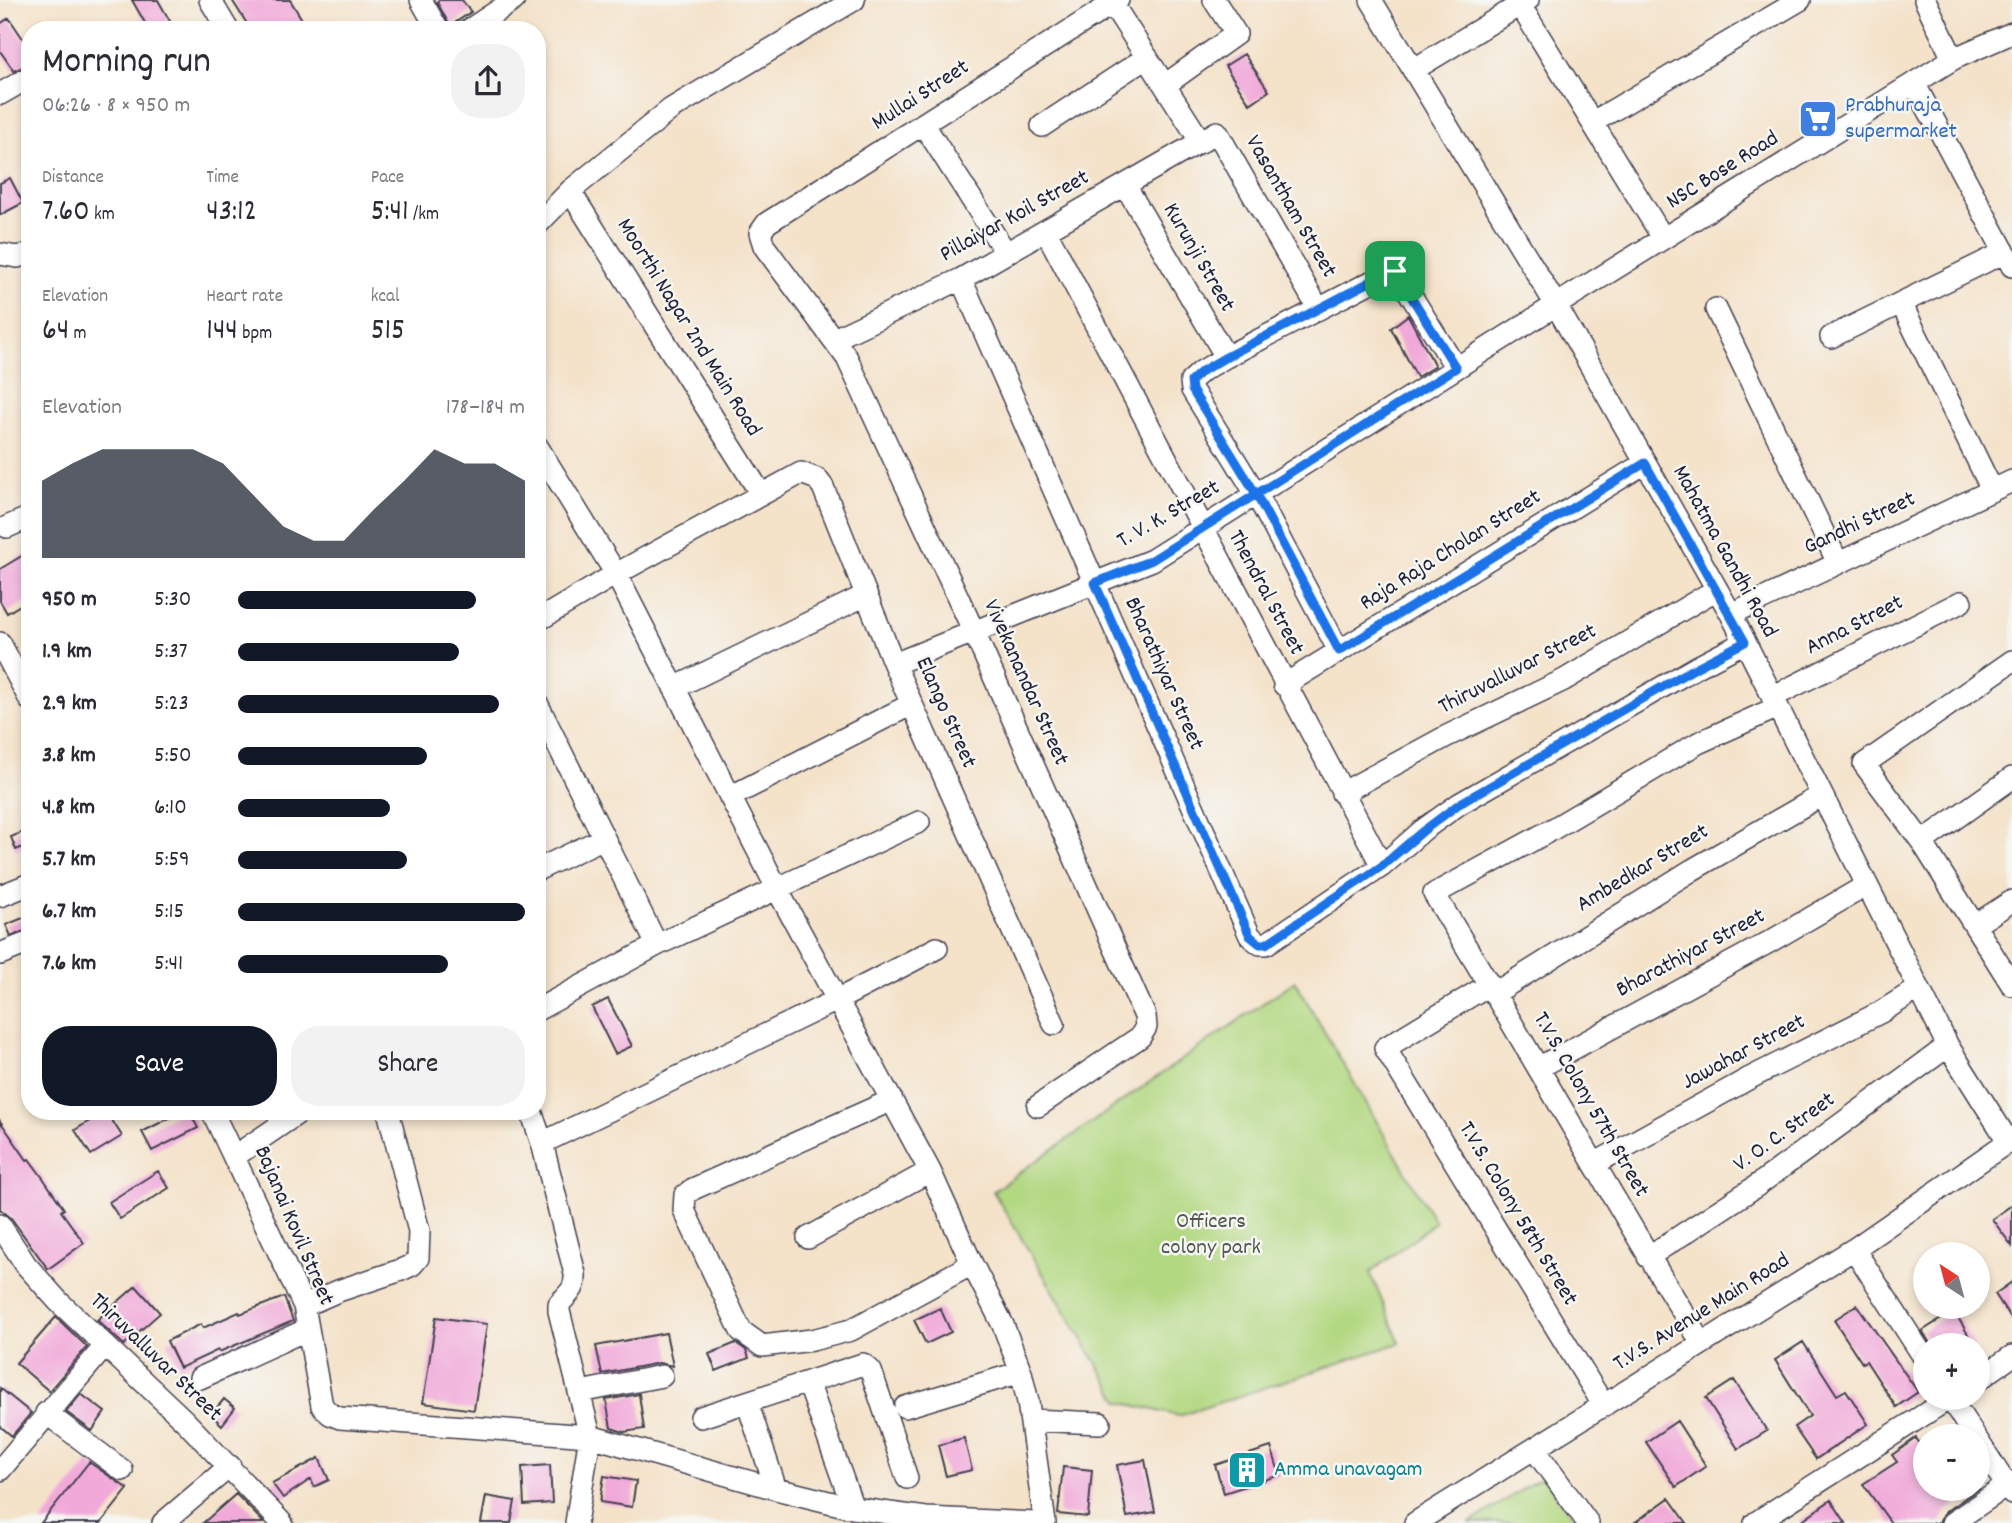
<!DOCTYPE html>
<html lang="en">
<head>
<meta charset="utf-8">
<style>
  :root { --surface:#fff; --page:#f2f2f3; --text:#2b2b33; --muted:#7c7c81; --accent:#111827 }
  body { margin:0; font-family:Dekko,sans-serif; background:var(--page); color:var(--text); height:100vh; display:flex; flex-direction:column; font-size:26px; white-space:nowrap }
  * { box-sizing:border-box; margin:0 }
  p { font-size:23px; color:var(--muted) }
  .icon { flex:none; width:38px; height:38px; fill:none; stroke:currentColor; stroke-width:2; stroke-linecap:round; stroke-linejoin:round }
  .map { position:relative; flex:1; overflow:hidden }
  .sheet { position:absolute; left:21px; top:21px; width:525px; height:1099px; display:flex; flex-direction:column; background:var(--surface); border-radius:28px; box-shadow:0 4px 10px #0003 }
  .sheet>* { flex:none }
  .needle { width:46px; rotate:324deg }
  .buttons { position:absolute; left:1913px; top:1242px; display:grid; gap:14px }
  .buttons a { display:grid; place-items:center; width:77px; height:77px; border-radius:50%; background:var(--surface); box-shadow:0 4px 10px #0003; font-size:35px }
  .pin { position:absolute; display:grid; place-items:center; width:60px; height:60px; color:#fff; margin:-30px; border-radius:14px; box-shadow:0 4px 10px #0006 }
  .round { display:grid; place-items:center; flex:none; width:74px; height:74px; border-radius:28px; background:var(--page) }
  .summary { display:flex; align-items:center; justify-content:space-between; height:119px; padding:0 21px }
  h1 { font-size:38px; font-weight:600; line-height:52px }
  .figures { display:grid; grid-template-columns:repeat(3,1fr); gap:10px; height:119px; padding:7px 21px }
  .figures div { display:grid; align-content:center }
  .figures b { font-size:30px; font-weight:600 }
  .figures small { font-size:19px; font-weight:400 }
  .figures p { font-size:19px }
  .chart { height:196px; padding:14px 21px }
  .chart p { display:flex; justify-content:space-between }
  .chart svg { width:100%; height:126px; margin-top:7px; fill:var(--accent); opacity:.7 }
  .action { display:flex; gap:14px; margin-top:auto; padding:14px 21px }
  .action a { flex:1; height:80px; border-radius:28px; background:var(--accent); color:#fff; font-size:28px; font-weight:600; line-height:80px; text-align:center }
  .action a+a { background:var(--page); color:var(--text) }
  ul { padding:0 21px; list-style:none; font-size:23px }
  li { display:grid; grid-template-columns:112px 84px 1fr; align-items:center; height:52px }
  li i { height:18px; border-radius:9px; background:var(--accent) }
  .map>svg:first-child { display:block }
  .green { fill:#b3d882; stroke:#6a7d5e; stroke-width:2 }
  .building { fill:#f1a9d9 }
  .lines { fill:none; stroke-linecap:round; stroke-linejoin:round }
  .street-casing { stroke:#423f50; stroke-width:24 }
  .street { stroke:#fff; stroke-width:21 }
  .route-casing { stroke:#fff; stroke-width:14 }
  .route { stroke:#1a73e8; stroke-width:9 }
  .labels { text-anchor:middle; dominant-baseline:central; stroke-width:5; stroke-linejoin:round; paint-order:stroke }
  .street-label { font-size:23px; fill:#22223b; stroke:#f6f6f2 }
  .shop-label { font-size:23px; fill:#366cbe; stroke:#f6f6f2; text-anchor:start }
  .park-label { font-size:23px; fill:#4e5950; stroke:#f6f6f2 }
  .culture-label { font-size:23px; fill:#0d838f; stroke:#f6f6f2; text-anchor:start }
</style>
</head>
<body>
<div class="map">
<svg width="2012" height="1523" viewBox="0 0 2012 1523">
  <rect width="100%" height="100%" fill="#f6f6f2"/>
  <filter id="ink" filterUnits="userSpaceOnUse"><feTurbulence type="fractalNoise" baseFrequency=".0143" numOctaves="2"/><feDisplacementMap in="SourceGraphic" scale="14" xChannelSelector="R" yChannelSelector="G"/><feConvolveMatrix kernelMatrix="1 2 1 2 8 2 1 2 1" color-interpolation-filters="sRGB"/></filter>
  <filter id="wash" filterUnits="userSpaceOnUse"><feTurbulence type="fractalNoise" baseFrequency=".00686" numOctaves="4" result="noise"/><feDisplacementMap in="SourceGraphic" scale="28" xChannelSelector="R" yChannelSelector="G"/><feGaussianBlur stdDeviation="1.57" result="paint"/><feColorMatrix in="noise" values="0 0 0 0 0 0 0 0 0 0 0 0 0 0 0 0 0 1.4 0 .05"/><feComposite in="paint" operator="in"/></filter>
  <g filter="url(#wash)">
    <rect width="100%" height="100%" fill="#f4e2c9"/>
    <path class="green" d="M1295,981L1435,1222L1370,1273L1400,1343L1179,1416L1120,1402L993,1191Z
      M1543,1476L1577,1523H1470Z"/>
    <g id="blocks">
      <path class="building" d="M132,0H158L175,30H149Z
        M232,0H290L303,21L290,30H251Z
        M439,0H462L471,12L450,26L437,2Z
        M9,18L30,49V64L14,71L0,51V24Z
        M1244,54L1269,91L1250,104L1225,66Z
        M10,178L23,203L0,215V183Z
        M1408,315L1435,366L1417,377L1391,328Z
        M30,551V599L7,613L0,601V569Z
        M30,829V844L16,850L11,837Z
        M30,915V929L11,936L6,925Z
        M608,999L632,1046L615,1054L592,1007Z
        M106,1111L122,1136L91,1155L75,1130Z
        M183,1111H189L198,1128L152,1151L142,1132Z
        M0,1121L27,1160L29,1159L43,1178L64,1209L61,1211L84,1243L48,1269L11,1218L0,1209Z
        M158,1171L169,1188L120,1219L109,1202Z
        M2012,1205V1246L1992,1219Z
        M2012,1282V1320L1995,1294Z
        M136,1286L160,1313L124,1345L97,1320Z
        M284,1297L293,1321L219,1352L218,1350L180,1368L167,1341L201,1324L203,1328L239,1312L240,1314Z
        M1857,1305L1918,1392L1896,1407L1866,1361L1862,1363L1834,1320Z
        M940,1308L951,1332L926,1344L914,1320Z
        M1954,1311L1975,1346H1932L1922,1331Z
        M56,1317L87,1347L49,1391L16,1363Z
        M436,1317L487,1324L474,1410L423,1403Z
        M666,1333L673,1366L659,1363L602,1374L596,1346Z
        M1803,1342L1837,1395L1846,1390L1868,1424L1816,1459L1794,1427L1810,1416L1775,1360Z
        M736,1343L746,1350L749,1358L716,1371L709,1354Z
        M1734,1380L1767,1431L1738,1449L1706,1398Z
        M0,1388L31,1413L12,1436L0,1426Z
        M81,1394L105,1412L92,1431L66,1412Z
        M639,1394L644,1429L624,1432L611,1428L606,1400Z
        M224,1399L235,1408L222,1425L211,1415Z
        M1677,1421L1706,1466L1676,1487L1646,1442Z
        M964,1438L972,1470L946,1476L938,1445Z
        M1916,1438L1925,1451V1489H1978L1945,1512L1939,1523H1891L1863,1484L1897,1462L1892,1455Z
        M1271,1447L1280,1475L1224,1493L1215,1465Z
        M319,1458L329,1480L314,1487L311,1479L283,1498L272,1483Z
        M1145,1460L1155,1512L1127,1517L1117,1465Z
        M89,1462L128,1489L101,1523H41Z
        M550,1465L552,1503L524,1505L522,1467Z
        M1063,1467L1092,1470L1088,1517L1058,1514Z
        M604,1476L636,1481L632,1507L600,1502Z
        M236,1494L264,1523H203Z
        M486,1496L515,1501L511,1523H481Z
        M1669,1498L1687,1523H1634Z
        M1831,1500L1846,1523H1798Z"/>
    </g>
  </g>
  <g filter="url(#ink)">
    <use href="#blocks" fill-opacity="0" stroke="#423f50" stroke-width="2"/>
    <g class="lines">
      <g class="street-casing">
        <path id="street" d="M210,0L228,30
          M421,0L438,30
          M1110,0L1201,142
          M1371,0L1556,305L1731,614L1948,1046L2008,1141
          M1925,0L1953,59
          M1520,5L1663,238
          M469,30L514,0
          M2012,33L1953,59L1914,83L2012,266
          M1413,70L1528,0
          M1165,85L1236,34L1214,0
          M0,94L30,77
          M1593,122L1800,0
          M924,125L1006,253
          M1042,126L1147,57
          M1125,185L1226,357
          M570,191L761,494
          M537,225L570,191L671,109L854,0
          M1046,231L1382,866
          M0,254L17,257L30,254
          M961,279L1250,936L1260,944H1266L1382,866L1423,830L1459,804L1697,667L1745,642
          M1901,303L1992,490
          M1716,309L1838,563
          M1831,337L2005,252
          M834,339L961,279L1217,132L1318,308
          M537,446L616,574L783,900L930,1171L972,1264L1003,1325L1021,1372L1028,1402L1045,1523
          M7,527L30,517
          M1731,614L2012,481
          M537,621L616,574L801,473L817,479L823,487L894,664L1054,1024
          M0,643L30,700
          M1339,651L1256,494L1192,390L1191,381L1202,371L1226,357L1392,271L1397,273L1456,368
          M2012,661L1864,764L1922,842L2012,985
          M894,664L1152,560L1556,305L1953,59
          M1284,685L1645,463
          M674,688L866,595
          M1772,697L1961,602
          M537,703L657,945L537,1010
          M1342,793L1447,736L1564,680L1717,589
          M730,797L912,704
          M1922,842L2012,778
          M537,870L604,838
          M0,896L30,884
          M1975,925L2012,901
          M657,945L919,822
          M0,954L30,942
          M1490,984L1385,1048L1604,1406
          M1495,993L1692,870L1822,795
          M1538,1068L1771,941L1867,885
          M892,1100L693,1189L685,1195L684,1210L741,1331L762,1346L812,1340L851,1330L972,1264
          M1038,1106L1140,1037L1146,1027L1145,1016L974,632L847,358L764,246L760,233L767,223L1118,0
          M212,1111L304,1306L322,1406L330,1414L340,1418L590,1436L776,1489L853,1508L926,1518L1037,1523
          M531,1111L542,1143L575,1274C576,1289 569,1293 559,1304V1311L590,1436L576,1523
          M542,1143L837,1000L937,948
          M235,1156L301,1111
          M1594,1164L1748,1079L1881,1012L1919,988
          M0,1225L26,1265L58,1301L185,1421L282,1523
          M808,1238L930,1171
          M1854,1249L1925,1359
          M1648,1257L1755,1187L1948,1046
          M304,1306L338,1291L401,1270L412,1265L418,1258L419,1231L388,1111
          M1702,1343C1609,1195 1526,1042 1434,894L1553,829L1698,743L1778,707
          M200,1378L308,1329
          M1978,1380L2012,1356
          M808,1382L853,1508
          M580,1392L662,1376
          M1950,1398L1975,1437
          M747,1402L776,1489
          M905,1407L1021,1372
          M46,1413L122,1470
          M701,1417L863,1364L871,1371L907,1478
          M1031,1420L1100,1423
          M1978,1441L2012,1494
          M1535,1450L1588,1523
          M0,1470L105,1346
          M163,1523L230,1466
          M1415,1523L1854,1249L2012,1139
          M1755,1523L1950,1398
          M1952,1523L2012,1482"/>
      </g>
      <use href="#street" class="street"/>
    </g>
  </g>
  <g class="lines" filter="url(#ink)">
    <g class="route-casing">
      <path id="route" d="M1395,271L1456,368L1152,560L1095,583L1250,936L1260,944H1266L1382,866L1423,831L1459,804L1697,667L1745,642L1645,463L1339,651L1256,494L1192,390L1191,381L1202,371L1226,357L1389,272L1395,271"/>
    </g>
    <use href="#route" class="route"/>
  </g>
  <defs>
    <g id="supermarket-square" transform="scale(2.0125)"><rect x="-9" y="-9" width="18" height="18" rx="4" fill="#3f7fe0" stroke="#f6f6f2"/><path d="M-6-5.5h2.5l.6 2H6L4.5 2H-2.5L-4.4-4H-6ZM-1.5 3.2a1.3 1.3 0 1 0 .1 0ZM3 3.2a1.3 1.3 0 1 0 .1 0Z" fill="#fff"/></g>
    <g id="building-square" transform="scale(2.0125)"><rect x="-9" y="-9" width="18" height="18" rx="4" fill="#0f9aa8" stroke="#f6f6f2"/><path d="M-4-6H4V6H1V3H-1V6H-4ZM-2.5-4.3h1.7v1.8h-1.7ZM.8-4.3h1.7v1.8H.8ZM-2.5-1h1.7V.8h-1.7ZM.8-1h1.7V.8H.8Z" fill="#fff"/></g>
  </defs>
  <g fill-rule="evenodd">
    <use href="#supermarket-square" x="1818" y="119"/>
    <use href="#building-square" x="1247" y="1470"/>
  </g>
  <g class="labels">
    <g class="street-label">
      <text transform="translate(921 96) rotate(-33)">Mullai Street</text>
      <text transform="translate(1723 171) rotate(-32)">NSC Bose Road</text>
      <text transform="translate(1290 207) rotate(60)">Vasantham Street</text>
      <text transform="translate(1015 217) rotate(-29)">Pillaiyar Koil Street</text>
      <text transform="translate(1198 258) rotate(60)">Kurunji Street</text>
      <text transform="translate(688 328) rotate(58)">Moorthi Nagar 2nd Main Road</text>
      <text transform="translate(1169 515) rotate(-30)">T. V. K. Street</text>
      <text transform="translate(1860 524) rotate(-25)">Gandhi Street</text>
      <text transform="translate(1451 551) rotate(-32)">Raja Raja Cholan Street</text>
      <text transform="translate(1724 552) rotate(61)">Mahatma Gandhi Road</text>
      <text transform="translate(1265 593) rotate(62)">Thendral Street</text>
      <text transform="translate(1855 626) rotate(-27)">Anna Street</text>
      <text transform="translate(1518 670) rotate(-27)">Thiruvalluvar Street</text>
      <text transform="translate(1163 674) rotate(66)">Bharathiyar Street</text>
      <text transform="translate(1025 683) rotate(66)">Vivekanandar Street</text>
      <text transform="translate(945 713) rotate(66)">Elango Street</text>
      <text transform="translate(1643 869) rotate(-31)">Ambedkar Street</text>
      <text transform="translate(1691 954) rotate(-28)">Bharathiyar Street</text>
      <text transform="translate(1744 1053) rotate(-28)">Jawahar Street</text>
      <text transform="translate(1590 1105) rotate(60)">T.V.S. Colony 57th Street</text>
      <text transform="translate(1785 1133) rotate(-36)">V. O. C. Street</text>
      <text transform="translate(1517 1214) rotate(59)">T.V.S. Colony 58th Street</text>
      <text transform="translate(293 1226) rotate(67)">Bajanai Kovil Street</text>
      <text transform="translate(1702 1313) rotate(-32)">T.V.S. Avenue Main Road</text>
      <text transform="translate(155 1358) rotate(44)">Thiruvalluvar Street</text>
    </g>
    <g class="shop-label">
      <text x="1845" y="106">Prabhuraja<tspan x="1845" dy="26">supermarket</tspan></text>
    </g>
    <g class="park-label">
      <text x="1211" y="1222">Officers<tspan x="1211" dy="26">colony park</tspan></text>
    </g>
    <g class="culture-label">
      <text x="1274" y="1470">Amma unavagam</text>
    </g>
  </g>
</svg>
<div class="buttons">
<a><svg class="needle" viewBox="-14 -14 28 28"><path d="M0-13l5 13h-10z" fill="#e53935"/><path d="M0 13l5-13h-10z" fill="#7c7c81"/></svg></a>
<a>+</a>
<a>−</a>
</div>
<div class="pin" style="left:1395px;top:271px;background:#1e9e55"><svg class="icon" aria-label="arrive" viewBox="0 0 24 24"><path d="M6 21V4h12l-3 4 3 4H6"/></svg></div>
<section class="sheet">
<div class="summary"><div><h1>Morning run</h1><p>06:26 · 8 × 950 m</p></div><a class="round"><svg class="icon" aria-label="share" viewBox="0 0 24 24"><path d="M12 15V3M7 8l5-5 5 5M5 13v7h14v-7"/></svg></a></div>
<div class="figures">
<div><p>Distance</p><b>7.60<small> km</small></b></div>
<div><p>Time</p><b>43:12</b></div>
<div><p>Pace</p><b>5:41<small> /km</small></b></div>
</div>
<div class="figures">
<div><p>Elevation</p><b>64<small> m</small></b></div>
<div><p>Heart rate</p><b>144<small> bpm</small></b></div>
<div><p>kcal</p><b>515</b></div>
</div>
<div class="chart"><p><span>Elevation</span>178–184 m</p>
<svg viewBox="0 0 160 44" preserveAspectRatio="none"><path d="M0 44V17L10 11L20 6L30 6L40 6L50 6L60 11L70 22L80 33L90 38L100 38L110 27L120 17L130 6L140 11L150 11L160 17V44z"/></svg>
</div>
<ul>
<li><b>950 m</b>5:30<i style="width:83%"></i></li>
<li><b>1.9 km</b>5:37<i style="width:77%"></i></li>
<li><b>2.9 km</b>5:23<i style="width:91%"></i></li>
<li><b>3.8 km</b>5:50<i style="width:66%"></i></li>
<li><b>4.8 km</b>6:10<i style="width:53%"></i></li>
<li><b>5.7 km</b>5:59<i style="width:59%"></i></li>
<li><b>6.7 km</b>5:15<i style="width:100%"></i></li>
<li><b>7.6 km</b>5:41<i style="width:73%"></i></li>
</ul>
<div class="action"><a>Save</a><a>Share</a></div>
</section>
</div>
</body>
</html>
